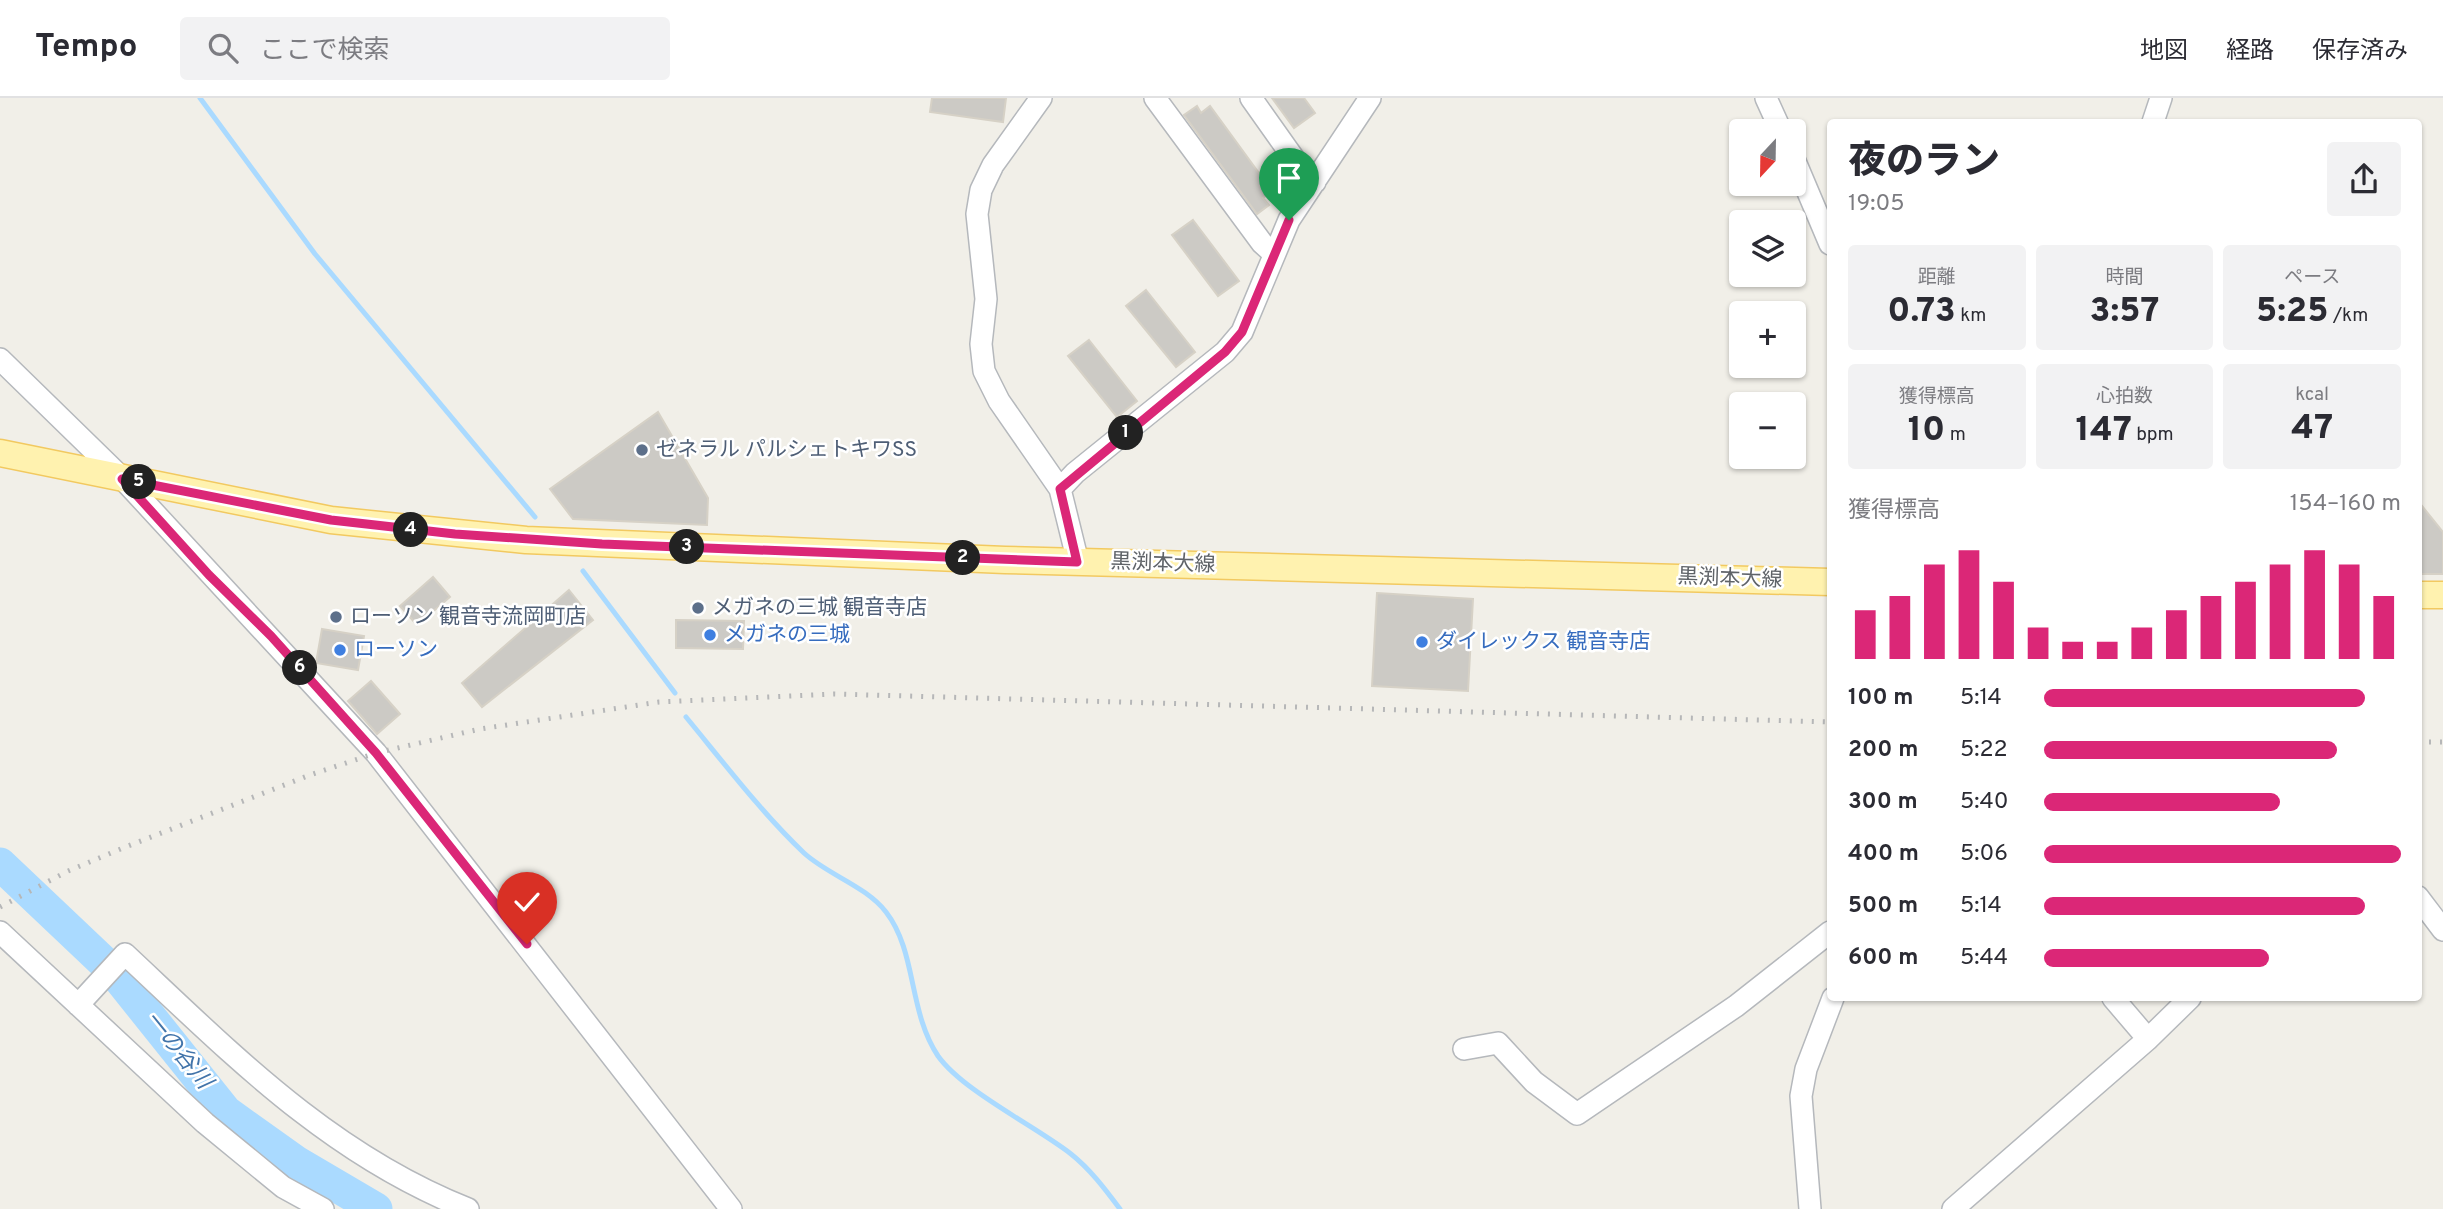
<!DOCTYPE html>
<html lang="ja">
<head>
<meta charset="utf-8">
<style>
  :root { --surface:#fff; --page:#f2f2f3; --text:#2b2b33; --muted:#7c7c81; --line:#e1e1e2; --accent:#db2777 }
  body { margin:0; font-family:Overpass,"Noto Sans JP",sans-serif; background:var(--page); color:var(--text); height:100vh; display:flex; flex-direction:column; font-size:26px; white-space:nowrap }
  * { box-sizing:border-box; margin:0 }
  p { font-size:23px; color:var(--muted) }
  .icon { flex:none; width:38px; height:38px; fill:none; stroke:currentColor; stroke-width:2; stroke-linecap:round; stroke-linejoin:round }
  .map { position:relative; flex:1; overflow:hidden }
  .side { position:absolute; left:1827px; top:21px; width:595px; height:882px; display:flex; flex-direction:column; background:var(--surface); border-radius:7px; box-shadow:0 2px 5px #0004 }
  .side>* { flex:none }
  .needle { width:46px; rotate:202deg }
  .buttons { position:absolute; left:1729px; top:21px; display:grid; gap:14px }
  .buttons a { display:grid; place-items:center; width:77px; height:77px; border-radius:7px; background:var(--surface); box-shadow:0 2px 5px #0004; font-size:35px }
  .pin { position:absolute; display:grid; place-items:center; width:60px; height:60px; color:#fff; margin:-72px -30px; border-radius:50% 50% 50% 0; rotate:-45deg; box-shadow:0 0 7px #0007 }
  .pin .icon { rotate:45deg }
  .km { position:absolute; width:35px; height:35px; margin:-18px; border-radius:50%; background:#222; color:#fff; font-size:19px; line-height:35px; text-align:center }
  .round { display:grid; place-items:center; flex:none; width:74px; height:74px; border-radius:7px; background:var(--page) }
  .summary { display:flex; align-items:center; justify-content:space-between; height:119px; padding:0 21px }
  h1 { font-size:38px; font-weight:800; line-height:52px }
  .metrics { display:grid; grid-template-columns:repeat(3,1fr); gap:10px; height:119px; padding:7px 21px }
  .metrics div { display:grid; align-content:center; border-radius:7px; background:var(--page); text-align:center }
  .metrics b { font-size:35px; font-weight:800 }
  .metrics small { font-size:19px; font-weight:400 }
  .metrics p { font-size:19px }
  .chart { height:196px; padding:14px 21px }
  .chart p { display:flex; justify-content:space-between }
  .chart svg { width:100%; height:126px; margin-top:7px; stroke:var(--accent); stroke-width:6 }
  ul { padding:0 21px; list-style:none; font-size:23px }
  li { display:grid; grid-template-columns:112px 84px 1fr; align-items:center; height:52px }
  li i { height:18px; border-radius:9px; background:var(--accent) }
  header { display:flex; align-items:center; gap:42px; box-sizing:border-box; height:98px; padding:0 35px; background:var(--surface); border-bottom:2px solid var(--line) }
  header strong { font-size:33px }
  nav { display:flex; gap:38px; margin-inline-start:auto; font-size:24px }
  .search { width:490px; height:63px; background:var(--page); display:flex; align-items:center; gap:18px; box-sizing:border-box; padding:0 24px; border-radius:7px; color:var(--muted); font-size:26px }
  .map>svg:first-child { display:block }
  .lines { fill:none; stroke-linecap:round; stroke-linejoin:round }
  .stream { stroke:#aadaff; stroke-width:5 }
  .river { stroke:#aadaff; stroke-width:33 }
  .building { fill:#cccac5; stroke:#d6d1c6; stroke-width:2 }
  .minor-casing { stroke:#b5b8bc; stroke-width:24 }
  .major-casing { stroke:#f2c960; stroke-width:29 }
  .minor { stroke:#fff; stroke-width:21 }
  .major { stroke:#fff2af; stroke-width:26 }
  .rail { stroke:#b6b7b8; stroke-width:5; stroke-dasharray:2 9; stroke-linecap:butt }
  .route-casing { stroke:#fff; stroke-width:14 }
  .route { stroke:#db2777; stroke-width:9 }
  .service-dot { fill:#5c6f8a; stroke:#fff; stroke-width:2.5 }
  .shop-dot { fill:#3f7fe0; stroke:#fff; stroke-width:2.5 }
  .labels { text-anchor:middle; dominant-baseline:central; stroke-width:5; stroke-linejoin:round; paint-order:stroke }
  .service-label { font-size:21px; fill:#4e5e75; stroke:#fff; text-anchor:start }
  .street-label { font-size:21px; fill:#5f6368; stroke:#fff }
  .shop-label { font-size:21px; fill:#366cbe; stroke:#fff; text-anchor:start }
  .water-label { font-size:23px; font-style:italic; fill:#4174aa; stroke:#fff }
</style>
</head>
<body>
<header>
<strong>Tempo</strong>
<div class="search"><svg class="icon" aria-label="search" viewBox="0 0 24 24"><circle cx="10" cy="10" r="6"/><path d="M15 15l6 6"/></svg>ここで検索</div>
<nav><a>地図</a><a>経路</a><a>保存済み</a></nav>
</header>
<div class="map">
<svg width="2443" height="1111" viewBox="0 0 2443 1111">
  <rect width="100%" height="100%" fill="#f1efe8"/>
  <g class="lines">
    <path class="stream" d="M200,0L315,156L535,419
      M583,473L675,595
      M686,619C724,665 761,714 804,755C828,777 866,788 886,814C917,854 908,913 938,958C963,993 1035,1028 1071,1056C1090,1071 1105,1091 1120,1111"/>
    <path class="river" d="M0,766L114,874L226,1014L296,1064L376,1111"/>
  </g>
  <path class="building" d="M932,0H1006L1003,24L930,14Z
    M1272,0H1304L1315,15L1294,30Z
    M1197,8L1201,15L1210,8L1272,93L1263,100L1269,107L1257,116L1184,17Z
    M1193,122L1239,183L1218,198L1172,137Z
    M1146,192L1195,254L1176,269L1126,208Z
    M1089,242L1137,303L1117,319L1068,258Z
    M658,314L708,400L707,427L573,421L550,391Z
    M2418,403L2443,434V476H2418Z
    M433,479L450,499L417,527L400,508Z
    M569,492L593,522L482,609L462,585Z
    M1377,495L1473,501L1468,593L1372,588Z
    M676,522L744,523L743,551L676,550Z
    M322,531L364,538L358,572L316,565Z
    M371,583L400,616L377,636L348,603Z"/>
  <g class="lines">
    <g class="minor-casing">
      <path id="minor" d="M1041,0L993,67L981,92L977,116L986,201L981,246L984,273L999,303L1060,391L1078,464
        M1155,0L1262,145L1273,155
        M1251,0L1302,72L1315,84
        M1766,0L1781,33
        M2153,24L2161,0
        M1794,61L1830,146
        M0,261L123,381L376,655L731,1111
        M1060,391L1075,375L1225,254L1242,234L1289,122L1370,0
        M2418,799L2443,832
        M0,834L205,1025L283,1089L323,1111
        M2113,900L2148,941
        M78,907L125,856C232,956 329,1056 468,1111
        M1464,951L1498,945L1534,984L1577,1016L1736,908L1830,834
        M1810,1111L1801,998L1806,971L1833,900
        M1953,1111L2148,941L2190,900"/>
    </g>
    <g class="major-casing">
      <path id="major" d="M0,355L331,422L526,442L1005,462L1830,484
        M2418,497H2443"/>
    </g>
    <use href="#minor" class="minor"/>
    <use href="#major" class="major"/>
    <path class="rail" d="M2418,644H2443
      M0,809L68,773L123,750L310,677L376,655L480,631L659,604L835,596L1830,624"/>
  </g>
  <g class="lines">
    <g class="route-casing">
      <path id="route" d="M527,846L376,655L271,538L209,477L122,381L331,422L455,436L602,446L1077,464L1060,391L1225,254L1242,234L1289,122"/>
    </g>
    <use href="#route" class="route"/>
  </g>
  <g class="service-dot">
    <circle cx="642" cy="352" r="7"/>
    <circle cx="698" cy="510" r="7"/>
    <circle cx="336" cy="519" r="7"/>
  </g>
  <g class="shop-dot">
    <circle cx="710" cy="537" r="7"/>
    <circle cx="1422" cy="544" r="7"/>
    <circle cx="340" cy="552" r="7"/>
  </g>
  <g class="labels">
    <g class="service-label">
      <text x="656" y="352">ゼネラル パルシェトキワSS</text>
      <text x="712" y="510">メガネの三城 観音寺店</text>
      <text x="350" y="519">ローソン 観音寺流岡町店</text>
    </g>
    <g class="street-label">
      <text transform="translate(1163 466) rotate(2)">黒渕本大線</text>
      <text transform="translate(1730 481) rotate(2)">黒渕本大線</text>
    </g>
    <g class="shop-label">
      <text x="724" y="537">メガネの三城</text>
      <text x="1436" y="544">ダイレックス 観音寺店</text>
      <text x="354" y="552">ローソン</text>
    </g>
    <g class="water-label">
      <text transform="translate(177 953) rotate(51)">一の谷川</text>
    </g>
  </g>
</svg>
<div class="buttons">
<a><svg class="needle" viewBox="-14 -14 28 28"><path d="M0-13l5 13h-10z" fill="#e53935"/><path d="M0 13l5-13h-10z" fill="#7c7c81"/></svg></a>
<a><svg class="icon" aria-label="layers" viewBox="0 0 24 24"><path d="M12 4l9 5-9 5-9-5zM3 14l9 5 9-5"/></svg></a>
<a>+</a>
<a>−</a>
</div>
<div class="pin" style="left:1289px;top:122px;background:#1e9e55"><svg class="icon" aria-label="arrive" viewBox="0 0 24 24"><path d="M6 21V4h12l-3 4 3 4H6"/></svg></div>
<div class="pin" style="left:527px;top:846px;background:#d93025"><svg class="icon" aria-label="check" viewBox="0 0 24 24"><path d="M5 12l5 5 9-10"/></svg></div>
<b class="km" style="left:1126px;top:335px">1</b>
<b class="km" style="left:963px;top:460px">2</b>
<b class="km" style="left:687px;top:449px">3</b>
<b class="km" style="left:411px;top:432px">4</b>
<b class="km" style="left:139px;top:384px">5</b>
<b class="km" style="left:300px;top:570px">6</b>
<section class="side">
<div class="summary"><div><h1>夜のラン</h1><p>19:05</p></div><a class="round"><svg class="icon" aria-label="share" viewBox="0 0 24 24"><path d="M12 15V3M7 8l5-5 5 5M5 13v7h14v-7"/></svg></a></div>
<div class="metrics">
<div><p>距離</p><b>0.73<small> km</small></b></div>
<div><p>時間</p><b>3:57</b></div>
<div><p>ペース</p><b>5:25<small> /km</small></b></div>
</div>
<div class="metrics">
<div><p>獲得標高</p><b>10<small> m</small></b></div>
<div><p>心拍数</p><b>147<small> bpm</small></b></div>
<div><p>kcal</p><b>47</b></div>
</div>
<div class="chart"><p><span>獲得標高</span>154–160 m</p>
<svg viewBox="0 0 160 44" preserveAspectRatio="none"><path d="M5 44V27M15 44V22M25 44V11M35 44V6M45 44V17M55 44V33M65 44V38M75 44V38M85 44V33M95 44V27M105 44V22M115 44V17M125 44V11M135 44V6M145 44V11M155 44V22"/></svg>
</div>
<ul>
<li><b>100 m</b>5:14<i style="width:90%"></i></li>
<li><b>200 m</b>5:22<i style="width:82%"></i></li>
<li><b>300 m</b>5:40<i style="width:66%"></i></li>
<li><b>400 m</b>5:06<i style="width:100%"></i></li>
<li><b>500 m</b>5:14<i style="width:90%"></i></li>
<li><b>600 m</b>5:44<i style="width:63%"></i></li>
</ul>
</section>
</div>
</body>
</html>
